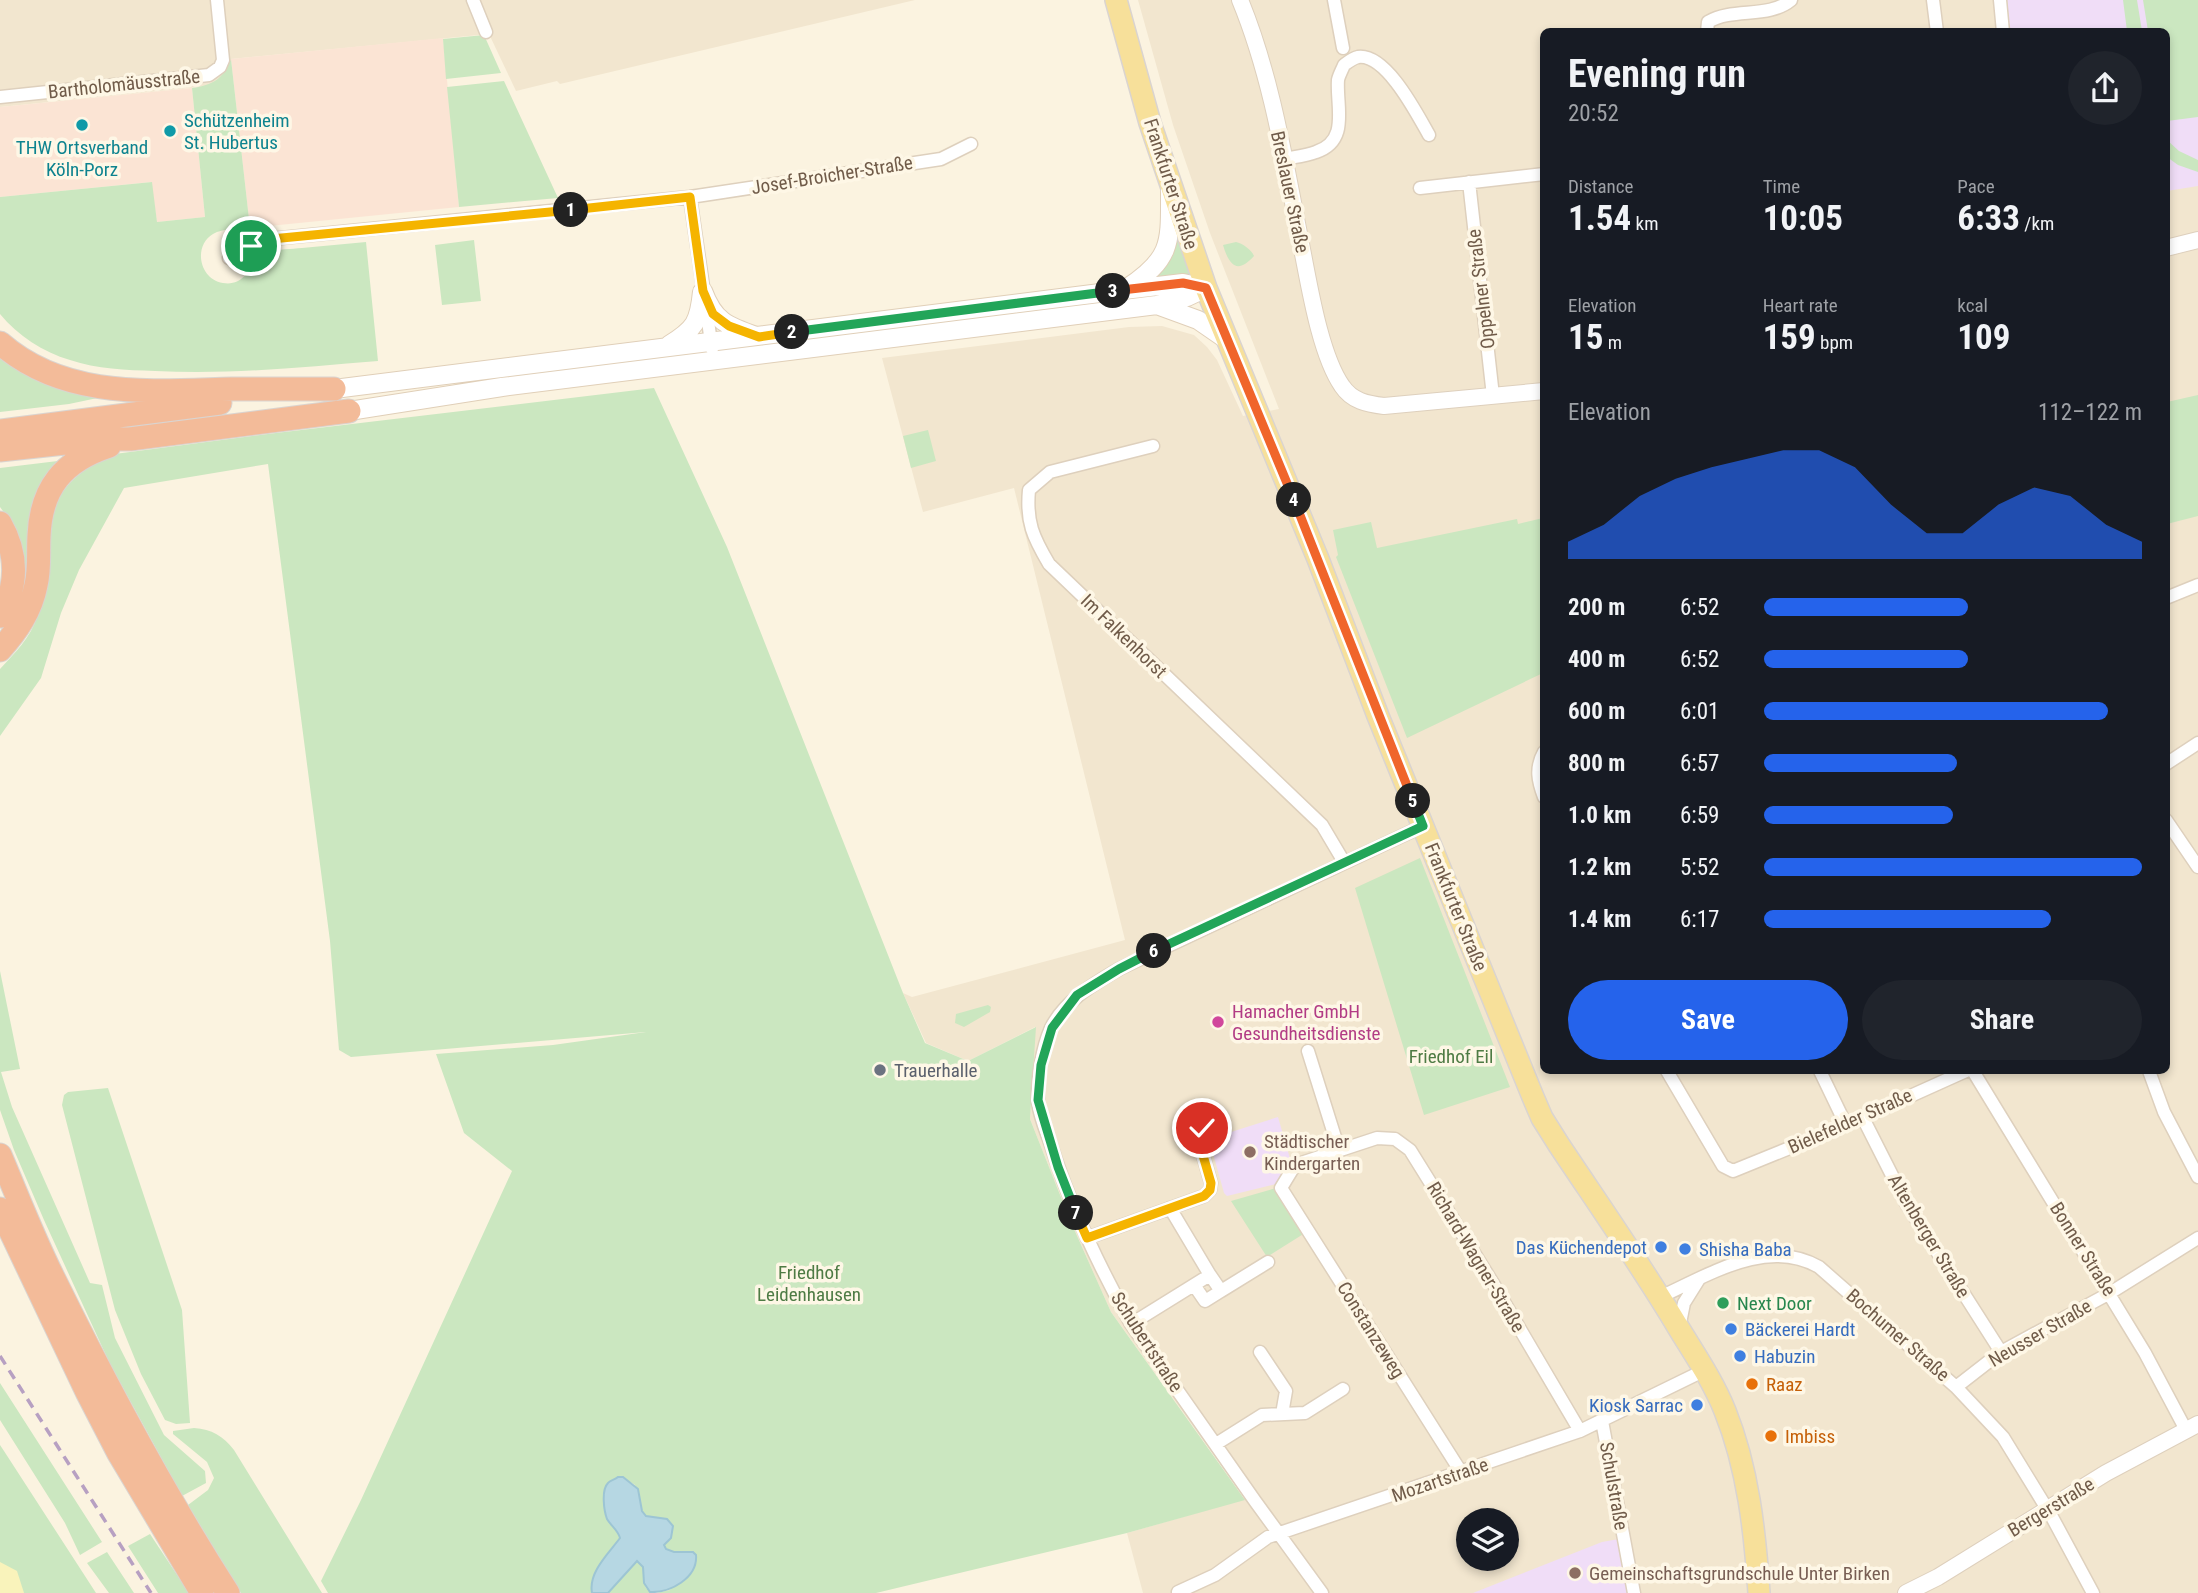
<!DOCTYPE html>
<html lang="en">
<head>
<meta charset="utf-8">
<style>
  :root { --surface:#171b24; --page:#20242c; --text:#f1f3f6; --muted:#9ea1a6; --accent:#2563eb }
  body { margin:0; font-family:"Roboto Condensed",sans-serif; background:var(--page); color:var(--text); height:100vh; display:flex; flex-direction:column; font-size:26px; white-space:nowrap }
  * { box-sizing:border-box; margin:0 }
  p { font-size:23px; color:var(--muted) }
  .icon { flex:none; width:38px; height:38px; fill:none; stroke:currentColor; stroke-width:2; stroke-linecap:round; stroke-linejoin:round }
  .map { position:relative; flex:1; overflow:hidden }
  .sheet { position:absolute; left:1540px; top:28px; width:630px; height:1046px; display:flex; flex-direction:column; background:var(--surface); border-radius:10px; box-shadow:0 4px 10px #0003 }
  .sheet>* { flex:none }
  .tools { position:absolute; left:1456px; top:1508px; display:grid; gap:14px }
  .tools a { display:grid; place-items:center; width:63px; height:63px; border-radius:50%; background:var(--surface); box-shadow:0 4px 10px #0003; font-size:35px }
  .pin { position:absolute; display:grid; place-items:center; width:60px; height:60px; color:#fff; margin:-30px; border:4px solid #fff; border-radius:50%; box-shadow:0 2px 7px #0007 }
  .km { position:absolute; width:35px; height:35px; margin:-18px; border-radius:50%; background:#222; color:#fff; font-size:19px; line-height:35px; text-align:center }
  .round { display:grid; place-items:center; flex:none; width:74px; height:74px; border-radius:37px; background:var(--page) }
  .overview { display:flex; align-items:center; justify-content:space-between; height:119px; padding:0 28px }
  h1 { font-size:38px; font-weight:700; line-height:52px }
  .figures { display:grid; grid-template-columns:repeat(3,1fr); gap:10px; height:119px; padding:7px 28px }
  .figures div { display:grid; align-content:center }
  .figures b { font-size:35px; font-weight:700 }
  .figures small { font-size:19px; font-weight:400 }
  .figures p { font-size:19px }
  .chart { height:196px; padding:14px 28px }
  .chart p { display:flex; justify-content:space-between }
  .chart svg { width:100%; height:126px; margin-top:7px; fill:var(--accent); opacity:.7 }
  .button { display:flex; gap:14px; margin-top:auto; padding:14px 28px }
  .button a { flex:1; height:80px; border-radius:42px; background:var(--accent); color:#fff; font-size:28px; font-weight:700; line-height:80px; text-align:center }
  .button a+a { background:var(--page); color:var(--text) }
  ul { padding:0 28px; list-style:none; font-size:23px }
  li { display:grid; grid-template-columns:112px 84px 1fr; align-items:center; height:52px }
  li i { height:18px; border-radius:9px; background:var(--accent) }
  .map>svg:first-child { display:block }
  .residential { fill:#f2e6cf; fill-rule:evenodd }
  .commercial { fill:#fbe4d4 }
  .education { fill:#f0ddf7 }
  .green { fill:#cbe7c0 }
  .sand { fill:#f9f3bb }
  .water { fill:#b6d7e3; stroke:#9dc5d4; stroke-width:2 }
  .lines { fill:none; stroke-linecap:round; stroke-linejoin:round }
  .minor-casing { stroke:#ded0bd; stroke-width:15 }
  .tertiary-casing { stroke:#ded0bd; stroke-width:18 }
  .secondary-casing { stroke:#e0cfb8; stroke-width:20 }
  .primary-casing { stroke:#dad4d0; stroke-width:24 }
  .motorway-casing { stroke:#dad4d0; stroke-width:25 }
  .minor { stroke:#fff; stroke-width:12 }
  .tertiary { stroke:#fff; stroke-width:16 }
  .secondary { stroke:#fff; stroke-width:18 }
  .primary { stroke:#f7e09a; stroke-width:21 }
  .motorway { stroke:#f3bb99; stroke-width:23 }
  .rail { stroke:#b7a0c2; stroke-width:3.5; stroke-dasharray:10 7; stroke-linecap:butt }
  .split-1-casing { stroke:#fff; stroke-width:14 }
  .split-2-casing { stroke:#fff; stroke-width:14 }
  .split-3-casing { stroke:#fff; stroke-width:14 }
  .split-4-casing { stroke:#fff; stroke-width:14 }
  .split-5-casing { stroke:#fff; stroke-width:14 }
  .split-6-casing { stroke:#fff; stroke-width:14 }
  .split-7-casing { stroke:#fff; stroke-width:14 }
  .split-8-casing { stroke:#fff; stroke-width:14 }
  .split-1 { stroke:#f5b400; stroke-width:9 }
  .split-2 { stroke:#f5b400; stroke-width:9 }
  .split-3 { stroke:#22a559; stroke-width:9 }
  .split-4 { stroke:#f0652b; stroke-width:9 }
  .split-5 { stroke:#f0652b; stroke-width:9 }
  .split-6 { stroke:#22a559; stroke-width:9 }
  .split-7 { stroke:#22a559; stroke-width:9 }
  .split-8 { stroke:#f5b400; stroke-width:9 }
  .culture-dot { fill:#0f9aa8; stroke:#fef7e6; stroke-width:2.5 }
  .hotel-dot { fill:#d1479c; stroke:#fef7e6; stroke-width:2.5 }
  .worship-dot { fill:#6b7280; stroke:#fef7e6; stroke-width:2.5 }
  .education-dot { fill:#8d6e63; stroke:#fef7e6; stroke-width:2.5 }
  .shop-dot { fill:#3f7fe0; stroke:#fef7e6; stroke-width:2.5 }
  .leisure-dot { fill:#2e9e5b; stroke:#fef7e6; stroke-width:2.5 }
  .food-dot { fill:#e8710a; stroke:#fef7e6; stroke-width:2.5 }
  .labels { text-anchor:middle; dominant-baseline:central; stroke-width:7; stroke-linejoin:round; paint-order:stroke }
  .street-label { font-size:19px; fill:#705b49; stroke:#fef7e6 }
  .culture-label { font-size:19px; fill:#0d838f; stroke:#fef7e6; text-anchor:start }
  .hotel-label { font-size:19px; fill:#b23c85; stroke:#fef7e6; text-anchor:start }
  .park-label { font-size:19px; fill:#4e7b44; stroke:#fef7e6 }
  .worship-label { font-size:19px; fill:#5b616d; stroke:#fef7e6; text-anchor:start }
  .education-label { font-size:19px; fill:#785e54; stroke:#fef7e6; text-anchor:start }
  .shop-label { font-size:19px; fill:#366cbe; stroke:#fef7e6; text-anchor:start }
  .leisure-label { font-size:19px; fill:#27864d; stroke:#fef7e6; text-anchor:start }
  .food-label { font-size:19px; fill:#c56008; stroke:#fef7e6; text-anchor:start }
</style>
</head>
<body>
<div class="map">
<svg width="2198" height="1593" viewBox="0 0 2198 1593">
  <rect width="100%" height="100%" fill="#fbf3e0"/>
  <path class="residential" d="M0,0H915L560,84L557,81L516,91L489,34L231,59L223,76L208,86L0,107Z
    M1138,0H2198V1593H1143L1127,1533L1245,1499L1111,1312L1070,1220L1030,1119L1035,1027L968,1061L926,1043L903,993L912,997L1125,940L1014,488L923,512L882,358L1129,327L1162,326L1194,335L1207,347L1217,360L1243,416L1279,409L1210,233L1173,125ZM1544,32H2166V1071H1544ZM1468,1521H1507V1559H1468Z"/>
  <path class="commercial" d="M443,38L459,207L250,228L231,59Z
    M192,88L205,217L157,222L151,182L0,197V107Z"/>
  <path class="education" d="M2007,0H2198V186L2167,191L2166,32L2010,31Z
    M1278,1117L1291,1162L1280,1183L1227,1196L1224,1193L1209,1139Z
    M1619,1539L1629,1593H1473L1602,1542Z"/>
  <path class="green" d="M2123,0H2137L2142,31H2127Z
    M2143,0H2198V117L2167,121L2166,32L2148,31Z
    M484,35L501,73L446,79L443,39Z
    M231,59L250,228C239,229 223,228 213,234C193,246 199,279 223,283C248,287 250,260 269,252C279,249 291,249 302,248C323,246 345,244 366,242L378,361C303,367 230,375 155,371C126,370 97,369 70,360C43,352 18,336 0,314V197L152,182L157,222L205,217L192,88C213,85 223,79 231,59Z
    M504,81L558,198L459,207L447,87Z
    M2167,140L2179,151L2198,160V172L2178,165L2167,157Z
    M1175,231L1193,279H1150Z
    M474,240L481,301L442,305L435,245Z
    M1236,242C1242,243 1252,250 1254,256C1237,275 1229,265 1223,245Z
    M1184,289L1185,293L733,350V346Z
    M0,348L107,396L69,404L0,412Z
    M654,388L727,547L903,993L925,1043L968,1061L1036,1027L1030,1119L1070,1220L1111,1312L1245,1500L1127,1533L876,1593H656L670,1590L687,1551L674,1552L665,1549L664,1545L668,1542L667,1519L646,1516L642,1511L635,1485L622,1477L607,1484C604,1495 602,1509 608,1519C612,1527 618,1530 620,1538C609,1552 586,1575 593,1593H328L321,1581L361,1500L512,1171L464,1133L436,1054L553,1045L646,1032L351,1057L339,1050L330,941L268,464L124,488L79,570L61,613L41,678L0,736V669C14,654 31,637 37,617C40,606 40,591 41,580C49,514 46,492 107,455L276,433Z
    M2198,395V516L2167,524V402Z
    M928,430L936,461L911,468L903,436Z
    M66,460L34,572L0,643V632L12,615L8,518L0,507V468Z
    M1543,518V673L1407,738L1336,557L1338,555L1333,530L1371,522L1377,548L1517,519L1518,524Z
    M1420,858L1510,1087L1424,1115L1355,888Z
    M0,971L20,1069L1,1072L12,1107L90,1283L102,1285L115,1338L164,1435L205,1471L206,1483L182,1496L110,1364L44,1220L14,1150L0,1110Z
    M988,1005L991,1007L990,1012L964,1027L955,1023L956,1014Z
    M108,1088L182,1310L190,1423L176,1424L165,1420L141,1374L115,1310L62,1105L64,1095L68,1092Z
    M1276,1188L1305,1233L1267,1257L1231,1201Z
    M0,1383L102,1542L80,1555L65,1523L0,1420Z
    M194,1428C212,1429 223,1436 234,1450L322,1593H241L188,1505L208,1490L214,1478L207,1462L173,1434V1431Z
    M0,1445L4,1451L96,1593H0Z
    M150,1534L189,1593H158L128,1546Z
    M107,1552L134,1593H109L87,1563Z
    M637,1561L643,1567V1577L646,1588L654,1593H607Z"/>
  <path class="sand" d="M0,1562L17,1571L24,1593H0Z"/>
  <path class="water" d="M618,1477H623L638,1489L642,1511L646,1516L667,1519L673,1526L671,1538L664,1545L666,1549L674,1552H693L696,1555C698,1578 670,1593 650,1592L644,1583L643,1567L637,1561L608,1593H592C588,1572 609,1553 620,1538C618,1530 611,1526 607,1519C604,1511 601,1490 608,1483C610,1480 615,1480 618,1477Z"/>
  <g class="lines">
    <g class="minor-casing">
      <path id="minor" d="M473,0L486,32
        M1334,0L1343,48
        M1933,0L1937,32
        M2000,0L2003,32
        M1707,32L1708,22C1734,7 1768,19 1791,0
        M0,97L209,75L220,67L223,60L217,0
        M1284,159C1294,157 1306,156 1316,152C1350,141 1336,106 1338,80C1339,75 1342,70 1344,65C1348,62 1353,58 1358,57C1386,53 1417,114 1429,135
        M1469,182L1493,396
        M1420,188L1544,174
        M690,197L712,349
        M229,258L261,240L690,197L941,159L971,144
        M1153,446L1050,472L1029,490C1026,522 1033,537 1049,564L1322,825L1344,862
        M2166,598L2198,585
        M1544,752C1535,768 1538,781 1544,797
        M2166,764L2198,743
        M2166,820L2198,867
        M1308,1051L1339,1150
        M1667,1071L1723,1166L1733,1171L1846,1125L1966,1071
        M1820,1071L1846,1125
        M1973,1071L2145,1353L2186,1430
        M2149,1071L2164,1112L2198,1177
        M1196 1118a10 10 0 1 1 20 0a10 10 0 1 1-20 0Z
        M1863,1118L1906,1203L2001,1352
        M1170,1208L1210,1275
        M1087,1238L1204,1196L1210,1190L1211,1183L1200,1145L1206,1129
        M1194,1285L1205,1301L1221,1291
        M1660,1297C1709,1275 1767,1237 1819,1267L1956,1387L2003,1437L2052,1517L2093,1593
        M1131,1324L1210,1275L1221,1291L1268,1262
        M1679,1328L1684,1303L1699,1279
        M1260,1352L1286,1391L1282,1414
        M1956,1387L2001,1352L2110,1293L2198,1238
        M1602,1421L1634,1593
        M1216,1444L1262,1415L1305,1413L1343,1389
        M1461,1472L1281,1188L1295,1165L1377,1138L1395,1139L1410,1150L1494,1285L1580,1431
        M1178,1592L1215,1575L1268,1537L1580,1431L1705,1370
        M1322,1593L1255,1501L1131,1324C1100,1268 1072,1210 1052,1148C1047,1133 1040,1118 1038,1102C1037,1080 1042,1048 1051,1028C1065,1000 1094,984 1119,969L1423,826"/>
    </g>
    <g class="tertiary-casing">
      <path id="tertiary" d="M1240,0C1273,80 1286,169 1303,254C1310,290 1321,356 1342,386C1352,401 1367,404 1384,406L1544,391
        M2166,248L2198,240
        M1906,1593L1938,1577L2106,1473L2198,1424"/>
    </g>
    <g class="secondary-casing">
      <path id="secondary" d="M1127,288C1173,258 1170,242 1170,190
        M703,291C714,321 727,326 756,336
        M1157,305L1198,320L1227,340
        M669,345C695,329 699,322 702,292
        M334,389L1124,290L1183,283L1206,288
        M349,411L502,387L1157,305L1187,297L1206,288"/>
    </g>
    <g class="primary-casing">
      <path id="primary" d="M1116,0L1150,123L1206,288L1318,559L1378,716L1533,1097L1542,1118L1559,1145C1599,1205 1641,1265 1678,1327C1695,1355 1713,1381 1725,1411C1748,1468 1755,1532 1759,1593"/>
    </g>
    <g class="motorway-casing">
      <path id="motorway" d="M0,343C65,400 152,391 231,389C266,389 300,389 334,389
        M0,431L220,403
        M0,450L102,439H130L349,411
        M0,523C18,554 18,586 0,616
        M0,650C17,631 31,611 36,585C40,569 38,553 39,536C41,488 63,461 109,446
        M0,1155C17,1195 33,1237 53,1277C106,1385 163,1492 228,1593
        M0,1209L87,1392L118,1452L202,1593"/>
    </g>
    <use href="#minor" class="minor"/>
    <use href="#tertiary" class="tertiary"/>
    <use href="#secondary" class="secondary"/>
    <use href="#primary" class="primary"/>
    <use href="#motorway" class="motorway"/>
    <path class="rail" d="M0,1356L151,1593"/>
  </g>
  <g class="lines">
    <g class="split-1-casing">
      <path id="split-1" d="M251,246L261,240L571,210"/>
    </g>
    <g class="split-2-casing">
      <path id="split-2" d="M571,210L690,197L703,291L713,314L729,326L759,337L792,332"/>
    </g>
    <g class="split-3-casing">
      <path id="split-3" d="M792,332L1113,291"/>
    </g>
    <g class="split-4-casing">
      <path id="split-4" d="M1113,291L1183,283L1206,288L1294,500"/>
    </g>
    <g class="split-5-casing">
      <path id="split-5" d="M1294,500L1413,801"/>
    </g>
    <g class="split-6-casing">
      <path id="split-6" d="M1154,951L1423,826L1413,801"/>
    </g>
    <g class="split-7-casing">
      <path id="split-7" d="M1076,1213L1058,1167L1038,1100L1041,1065L1052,1028L1077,995L1119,969L1154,951"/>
    </g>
    <g class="split-8-casing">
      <path id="split-8" d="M1076,1213L1087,1238L1204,1196L1210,1190L1211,1183L1200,1145L1206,1129L1202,1128"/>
    </g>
    <use href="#split-1" class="split-1"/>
    <use href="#split-2" class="split-2"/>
    <use href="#split-3" class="split-3"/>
    <use href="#split-4" class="split-4"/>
    <use href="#split-5" class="split-5"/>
    <use href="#split-6" class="split-6"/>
    <use href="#split-7" class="split-7"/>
    <use href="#split-8" class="split-8"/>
  </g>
  <g class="culture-dot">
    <circle cx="82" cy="125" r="7"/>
    <circle cx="170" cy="131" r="7"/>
  </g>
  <circle class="hotel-dot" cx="1218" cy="1022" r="7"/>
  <circle class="worship-dot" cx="880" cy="1070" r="7"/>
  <g class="education-dot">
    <circle cx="1250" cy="1152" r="7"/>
    <circle cx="1575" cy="1573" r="7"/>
  </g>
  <g class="shop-dot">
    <circle cx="1661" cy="1247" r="7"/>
    <circle cx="1685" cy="1249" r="7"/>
    <circle cx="1731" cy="1329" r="7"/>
    <circle cx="1740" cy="1356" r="7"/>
    <circle cx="1697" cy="1405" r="7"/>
  </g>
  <circle class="leisure-dot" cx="1723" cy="1303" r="7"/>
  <g class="food-dot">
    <circle cx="1752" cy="1384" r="7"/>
    <circle cx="1771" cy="1436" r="7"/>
  </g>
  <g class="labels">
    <g class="street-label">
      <text transform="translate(124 84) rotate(-6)">Bartholomäusstraße</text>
      <text transform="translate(832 175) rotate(-9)">Josef-Broicher-Straße</text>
      <text transform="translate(1171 184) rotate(72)">Frankfurter Straße</text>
      <text transform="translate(1290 192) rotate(78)">Breslauer Straße</text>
      <text transform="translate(1481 289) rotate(-97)">Oppelner Straße</text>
      <text transform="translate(1124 636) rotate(44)">Im Falkenhorst</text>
      <text transform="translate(1456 907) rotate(68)">Frankfurter Straße</text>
      <text transform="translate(1850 1121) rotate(-24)">Bielefelder Straße</text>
      <text transform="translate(1929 1236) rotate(59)">Altenberger Straße</text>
      <text transform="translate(2083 1249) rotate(58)">Bonner Straße</text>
      <text transform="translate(1476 1257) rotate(59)">Richard-Wagner-Straße</text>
      <text transform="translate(1371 1330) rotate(58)">Constanzeweg</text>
      <text transform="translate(2040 1333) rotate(-30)">Neusser Straße</text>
      <text transform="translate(1898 1335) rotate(41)">Bochumer Straße</text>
      <text transform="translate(1147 1342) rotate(57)">Schubertstraße</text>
      <text transform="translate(1440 1480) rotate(-19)">Mozartstraße</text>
      <text transform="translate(1614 1486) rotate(80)">Schulstraße</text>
      <text transform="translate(2051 1507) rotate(-31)">Bergerstraße</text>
    </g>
    <g class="culture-label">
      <text x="184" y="120">Schützenheim<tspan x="184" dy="22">St. Hubertus</tspan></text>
      <text x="82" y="147" text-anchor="middle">THW Ortsverband<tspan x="82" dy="22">Köln-Porz</tspan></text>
    </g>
    <g class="hotel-label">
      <text x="1232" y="1011">Hamacher GmbH<tspan x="1232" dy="22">Gesundheitsdienste</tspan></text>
    </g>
    <g class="park-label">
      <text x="1451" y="1056">Friedhof Eil</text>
      <text x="809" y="1272">Friedhof<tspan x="809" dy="22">Leidenhausen</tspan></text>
    </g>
    <g class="worship-label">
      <text x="894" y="1070">Trauerhalle</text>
    </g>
    <g class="education-label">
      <text x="1264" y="1141">Städtischer<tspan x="1264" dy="22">Kindergarten</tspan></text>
      <text x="1589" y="1573">Gemeinschaftsgrundschule Unter Birken</text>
    </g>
    <g class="shop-label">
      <text x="1647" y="1247" text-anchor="end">Das Küchendepot</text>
      <text x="1699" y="1249">Shisha Baba</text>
      <text x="1745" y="1329">Bäckerei Hardt</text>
      <text x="1754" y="1356">Habuzin</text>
      <text x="1683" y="1405" text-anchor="end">Kiosk Sarrac</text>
    </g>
    <g class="leisure-label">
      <text x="1737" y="1303">Next Door</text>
    </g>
    <g class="food-label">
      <text x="1766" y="1384">Raaz</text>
      <text x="1785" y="1436">Imbiss</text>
    </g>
  </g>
</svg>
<div class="tools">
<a><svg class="icon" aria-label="layers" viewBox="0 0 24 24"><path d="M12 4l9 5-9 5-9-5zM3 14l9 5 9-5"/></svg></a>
</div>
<div class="pin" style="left:251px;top:246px;background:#1e9e55"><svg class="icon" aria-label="arrive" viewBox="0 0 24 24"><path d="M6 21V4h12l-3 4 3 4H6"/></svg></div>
<div class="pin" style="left:1202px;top:1128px;background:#d93025"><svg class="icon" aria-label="check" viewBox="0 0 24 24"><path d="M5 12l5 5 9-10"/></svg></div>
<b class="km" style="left:571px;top:210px">1</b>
<b class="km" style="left:792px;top:332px">2</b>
<b class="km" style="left:1113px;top:291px">3</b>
<b class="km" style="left:1294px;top:500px">4</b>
<b class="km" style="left:1413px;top:801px">5</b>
<b class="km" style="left:1154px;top:951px">6</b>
<b class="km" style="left:1076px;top:1213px">7</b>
<section class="sheet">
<div class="overview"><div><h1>Evening run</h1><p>20:52</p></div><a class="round"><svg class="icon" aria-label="share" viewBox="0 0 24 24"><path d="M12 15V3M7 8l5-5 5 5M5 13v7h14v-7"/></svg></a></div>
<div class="figures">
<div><p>Distance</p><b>1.54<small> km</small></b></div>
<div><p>Time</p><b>10:05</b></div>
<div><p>Pace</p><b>6:33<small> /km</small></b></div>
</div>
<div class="figures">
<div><p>Elevation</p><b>15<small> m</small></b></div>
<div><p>Heart rate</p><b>159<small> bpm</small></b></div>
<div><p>kcal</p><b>109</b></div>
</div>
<div class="chart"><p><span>Elevation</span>112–122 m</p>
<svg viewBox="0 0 160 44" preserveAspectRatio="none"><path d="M0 44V38L10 32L20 22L30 16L40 12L50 9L60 6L70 6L80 12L90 25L100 35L110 35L120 25L130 19L140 22L150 32L160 38V44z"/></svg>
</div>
<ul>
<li><b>200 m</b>6:52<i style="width:54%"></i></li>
<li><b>400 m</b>6:52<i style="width:54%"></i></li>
<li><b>600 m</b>6:01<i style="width:91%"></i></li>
<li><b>800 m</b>6:57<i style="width:51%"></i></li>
<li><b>1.0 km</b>6:59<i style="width:50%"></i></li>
<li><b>1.2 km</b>5:52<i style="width:100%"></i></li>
<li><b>1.4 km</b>6:17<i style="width:76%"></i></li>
</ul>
<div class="button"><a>Save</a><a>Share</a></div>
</section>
</div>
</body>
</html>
